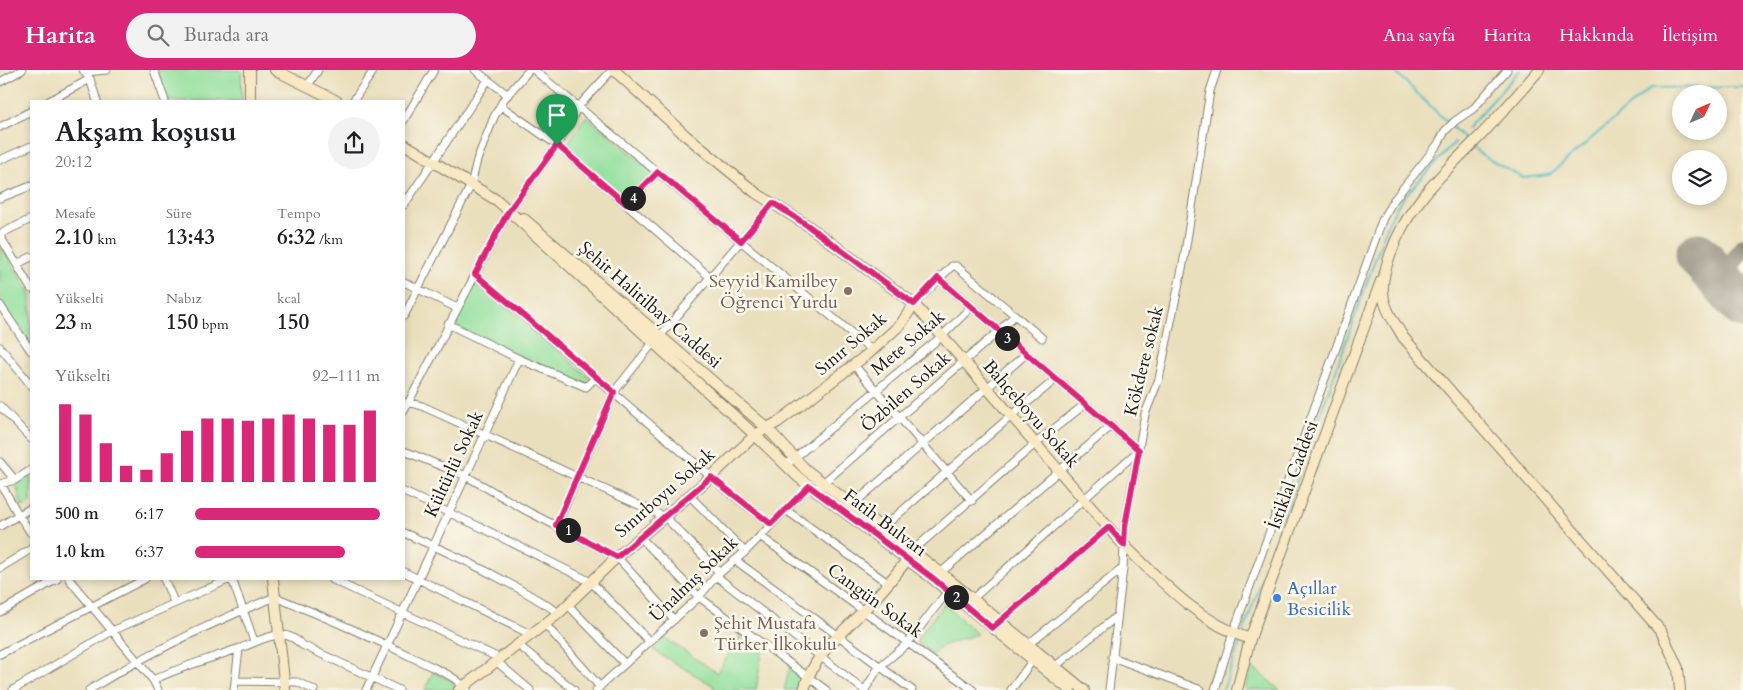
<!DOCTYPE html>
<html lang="tr">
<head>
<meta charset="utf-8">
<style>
  :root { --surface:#fff; --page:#f2f2f2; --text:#202124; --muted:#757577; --accent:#db2777 }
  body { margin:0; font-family:Cardo,serif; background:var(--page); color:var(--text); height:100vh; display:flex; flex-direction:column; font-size:19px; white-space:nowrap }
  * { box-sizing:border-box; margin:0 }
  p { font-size:16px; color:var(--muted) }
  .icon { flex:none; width:28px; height:28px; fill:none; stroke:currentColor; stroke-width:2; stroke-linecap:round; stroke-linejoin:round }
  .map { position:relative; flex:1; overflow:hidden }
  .details { position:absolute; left:30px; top:30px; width:375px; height:480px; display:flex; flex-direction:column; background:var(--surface); border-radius:0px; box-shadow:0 2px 8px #0003 }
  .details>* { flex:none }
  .needle { width:32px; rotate:46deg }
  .fabs { position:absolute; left:1672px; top:15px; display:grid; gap:10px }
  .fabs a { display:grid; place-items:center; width:55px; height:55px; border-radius:50%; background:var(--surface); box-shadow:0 2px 8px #0003; font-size:25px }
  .pin { position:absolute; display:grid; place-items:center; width:42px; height:42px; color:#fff; margin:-51px -21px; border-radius:50% 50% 50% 0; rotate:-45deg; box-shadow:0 0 5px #0007 }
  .pin .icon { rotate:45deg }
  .km { position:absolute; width:25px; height:25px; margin:-12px; border-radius:50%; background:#222; color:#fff; font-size:14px; line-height:25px; text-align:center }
  .round { display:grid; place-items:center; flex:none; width:52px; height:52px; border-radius:26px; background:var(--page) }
  .overview { display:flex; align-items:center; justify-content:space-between; height:85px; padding:0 25px }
  h1 { font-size:28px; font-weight:600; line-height:38px }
  .figures { display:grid; grid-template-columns:repeat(3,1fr); gap:8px; height:85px; padding:5px 25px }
  .figures div { display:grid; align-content:center }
  .figures b { font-size:21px; font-weight:600 }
  .figures small { font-size:14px; font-weight:400 }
  .figures p { font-size:14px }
  .chart { height:140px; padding:10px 25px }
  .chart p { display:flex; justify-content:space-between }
  .chart svg { width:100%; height:90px; margin-top:5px; stroke:var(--accent); stroke-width:6 }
  ul { padding:0 25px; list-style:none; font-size:16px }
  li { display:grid; grid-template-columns:80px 60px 1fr; align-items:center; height:38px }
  li i { height:12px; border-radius:6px; background:var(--accent) }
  header { display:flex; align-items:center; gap:30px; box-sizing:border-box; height:70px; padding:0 25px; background:var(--accent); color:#fff }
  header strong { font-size:24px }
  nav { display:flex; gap:28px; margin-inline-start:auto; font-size:18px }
  .search { width:350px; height:45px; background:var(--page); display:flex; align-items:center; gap:12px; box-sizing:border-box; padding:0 18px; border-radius:28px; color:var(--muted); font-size:19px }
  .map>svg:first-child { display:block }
  .green { fill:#93e09d; stroke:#587e5c }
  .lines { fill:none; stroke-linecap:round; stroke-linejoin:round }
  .stream { stroke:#4dbbc4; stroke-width:2 }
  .taxiway { stroke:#837e6c; stroke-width:18 }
  .runway { stroke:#837e6c; stroke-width:45 }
  .street-casing { stroke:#837e6c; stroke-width:9 }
  .secondary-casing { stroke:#837e6c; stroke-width:12 }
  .street { stroke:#fff; stroke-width:7 }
  .secondary { stroke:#f8e8c3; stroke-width:10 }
  .route-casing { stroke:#fff; stroke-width:10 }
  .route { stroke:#db2777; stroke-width:6 }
  .education-dot { fill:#8d6e63; stroke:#fbf7ec; stroke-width:2 }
  .shop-dot { fill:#3f7fe0; stroke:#fbf7ec; stroke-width:2 }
  .labels { text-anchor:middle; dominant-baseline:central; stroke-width:5; stroke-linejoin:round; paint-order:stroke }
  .education-label { font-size:18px; fill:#785e54; stroke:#fbf7ec; text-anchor:end }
  .street-label { font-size:18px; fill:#1c1c1c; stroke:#fbf7ec }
  .shop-label { font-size:18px; fill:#366cbe; stroke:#fbf7ec; text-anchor:start }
</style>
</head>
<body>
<header>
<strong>Harita</strong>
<div class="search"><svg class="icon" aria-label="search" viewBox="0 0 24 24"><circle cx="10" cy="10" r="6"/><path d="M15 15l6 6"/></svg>Burada ara</div>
<nav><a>Ana sayfa</a><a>Harita</a><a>Hakkında</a><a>İletişim</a></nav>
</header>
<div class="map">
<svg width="1743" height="620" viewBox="0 0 1743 620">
  <rect width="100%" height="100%" fill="#fbf7ec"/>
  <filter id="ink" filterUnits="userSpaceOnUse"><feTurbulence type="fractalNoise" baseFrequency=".02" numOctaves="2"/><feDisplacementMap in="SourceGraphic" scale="10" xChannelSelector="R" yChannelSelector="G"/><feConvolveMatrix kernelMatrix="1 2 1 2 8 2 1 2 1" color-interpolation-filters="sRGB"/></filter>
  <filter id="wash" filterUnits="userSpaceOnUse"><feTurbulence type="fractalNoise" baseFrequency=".0096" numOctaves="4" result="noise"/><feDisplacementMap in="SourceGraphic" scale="20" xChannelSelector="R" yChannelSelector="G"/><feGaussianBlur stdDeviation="1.12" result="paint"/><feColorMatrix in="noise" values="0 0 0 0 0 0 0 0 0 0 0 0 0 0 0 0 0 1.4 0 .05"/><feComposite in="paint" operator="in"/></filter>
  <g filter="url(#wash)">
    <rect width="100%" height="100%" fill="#eadfbc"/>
    <path class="green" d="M157,0H241L242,31H168Z
      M586,46L655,103L627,131L565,78Z
      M0,175L31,224V281L0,237Z
      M476,210L593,311L587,318L453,255Z
      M31,401V433L22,437L15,410Z
      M944,534L977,564L944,575L933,584L915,571Z
      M743,562L763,576L756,620H713L714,616L653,580L665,568L717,603Z
      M790,596L807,609L805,620H784Z
      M1252,597L1280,620H1245Z
      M433,602L453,612L455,617L452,620H425Z"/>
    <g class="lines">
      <path class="stream" d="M1393,0L1449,54
        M1452,57L1469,73
        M1467,59L1520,0
        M1474,78L1480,84L1523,108L1549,105L1650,18L1743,17
        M1243,563L1388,153L1401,130L1455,72
        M1223,620L1241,569"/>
      <path class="taxiway" d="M1725,216L1728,200L1743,177"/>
      <path class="runway" d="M1698,185L1743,236"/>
    </g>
  </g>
  <g filter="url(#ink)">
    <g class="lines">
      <g class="street-casing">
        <path id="street" d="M83,0L90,9L97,31
          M154,0L165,31
          M475,0L508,25
          M534,0L872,280
          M85,2L107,0
          M0,12L22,0
          M308,15L318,0
          M49,31L90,9
          M353,31L374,0
          M501,36L557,75L710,207
          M404,50L434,0
          M0,57L31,41
          M0,90L31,76
          M0,128L31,116
          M404,135L488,10
          M626,135L658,102
          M0,164L31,149
          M0,166L31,219
          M17,194L31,187
          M475,204L731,424L771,454
          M938,208L1139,380L969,532
          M404,212L457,238
          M914,234L952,196H956L1042,268
          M0,235L31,281
          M404,246L471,115L477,90L494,47L504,29L529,0
          M448,254L519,289L586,317L596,307
          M661,265L773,133
          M0,277L31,315
          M854,295L972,431
          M408,332L422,336L665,447L720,503
          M0,336L31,369
          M404,341L508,142L557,75L578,37L612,0
          M404,381L466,406L527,441L617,487L674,550
          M0,392L15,410
          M786,395L942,266L971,237
          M0,414L15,410L31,400
          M1,414L18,444L31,463
          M815,420L999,261L1015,245
          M404,422L480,457L591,512L650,572
          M689,425L745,482
          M849,438L1026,284
          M786,440L889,514
          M557,455L614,322L653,273
          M0,456L31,438
          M879,461L1011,346L1055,310
          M404,463C458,486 510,511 559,543
          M760,466L973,620
          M640,467L699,527L826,620
          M910,485L918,476L1036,373L1084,335
          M735,490L912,620
          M0,498L31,479
          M404,502L530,564
          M938,505L1110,357
          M716,506L864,620
          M69,509L153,610L158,620
          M164,509L174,532
          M232,509L254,571
          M331,509L499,588
          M568,535L625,594
          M0,542L57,509
          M544,553L600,617
          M996,554L1109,457
          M517,574L574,620
          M1026,576L1123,498
          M0,584L145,509
          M1112,587L1201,620
          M496,591L530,620
          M1052,599L1117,546
          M153,610C180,597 209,589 237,579C251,575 262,567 278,565C288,564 295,568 302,575L399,620
          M235,611L297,612L314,620
          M13,620L112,561L230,509
          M89,620C148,583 210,553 275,527C326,547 376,569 426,594C440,601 457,607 467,620
          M234,620L239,579
          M366,620C418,510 469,400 519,289
          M596,620L699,527L716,506L745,482L809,416
          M865,620L879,597L907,574L948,521
          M1011,620L1032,591
          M1109,620L1123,498L1125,455L1145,344L1159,309L1184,189L1210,21L1217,0
          M1215,620L1233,563L1383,148L1393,131L1438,74L1445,61L1455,51L1474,38L1507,0"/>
      </g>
      <g class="secondary-casing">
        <path id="secondary" d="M275,0L337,31
          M614,0L685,65L756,123L807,155L914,234L1121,472C1160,510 1198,552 1250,569
          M1539,0C1520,22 1501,44 1481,65C1444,103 1408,133 1390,185C1386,197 1382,209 1383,222C1384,239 1395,253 1403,267L1661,561L1678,598L1680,620
          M250,31V0
          M404,74L498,131L755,365L798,407L933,509L1070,620
          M523,148L767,358L805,399L941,503L1084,620
          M273,509L285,620
          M459,620L559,543L617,487L711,407L755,365L778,352L868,284L901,254L914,234
          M804,620C813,585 840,565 864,540C880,524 893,508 907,490
          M1237,620L1250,569L1381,211"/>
      </g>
      <use href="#street" class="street"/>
      <use href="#secondary" class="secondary"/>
    </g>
  </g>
  <g class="lines" filter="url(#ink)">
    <g class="route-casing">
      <path id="route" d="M557,75L626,134L658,102L741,171L773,133L807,155L914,234L938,208L1139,380L1125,456L1124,475L1109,457L992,558L934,509L809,416L771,454L711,407L617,487L556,455L614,322L475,204L508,142Z"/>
    </g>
    <use href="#route" class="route"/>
  </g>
  <g class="education-dot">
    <circle cx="848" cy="221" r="5"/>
    <circle cx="704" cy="563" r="5"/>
  </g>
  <circle class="shop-dot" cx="1277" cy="528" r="5"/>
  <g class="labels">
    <g class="education-label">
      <text x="838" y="211">Seyyid Kamilbey<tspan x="838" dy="21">Öğrenci Yurdu</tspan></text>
      <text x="714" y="553" text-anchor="start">Şehit Mustafa<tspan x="714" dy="21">Türker İlkokulu</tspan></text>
    </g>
    <g class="street-label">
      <text transform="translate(650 235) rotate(41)">Şehit Halitilbay Caddesi</text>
      <text transform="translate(908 273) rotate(-40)">Mete Sokak</text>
      <text transform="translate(851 274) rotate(-40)">Sınır Sokak</text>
      <text transform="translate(1144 291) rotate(-76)">Kökdere sokak</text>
      <text transform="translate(906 322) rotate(-41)">Özbilen Sokak</text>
      <text transform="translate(1031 344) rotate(49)">Bahçeboyu Sokak</text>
      <text transform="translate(454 394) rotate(-65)">Kültürlü Sokak</text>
      <text transform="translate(1293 405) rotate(-70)">İstiklal Caddesi</text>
      <text transform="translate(665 423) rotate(-41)">Sınırboyu Sokak</text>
      <text transform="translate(885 453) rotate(37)">Fatih Bulvarı</text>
      <text transform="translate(694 509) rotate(-44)">Ünalmış Sokak</text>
      <text transform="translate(875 531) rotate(36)">Cangün Sokak</text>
    </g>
    <g class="shop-label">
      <text x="1287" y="518">Açıllar<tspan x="1287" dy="21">Besicilik</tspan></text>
    </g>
  </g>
</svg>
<div class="fabs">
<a><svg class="needle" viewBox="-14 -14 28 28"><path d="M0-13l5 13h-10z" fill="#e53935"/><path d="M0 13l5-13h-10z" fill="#757577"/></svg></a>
<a><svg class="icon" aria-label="layers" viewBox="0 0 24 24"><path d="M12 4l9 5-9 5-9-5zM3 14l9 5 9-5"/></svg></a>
</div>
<div class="pin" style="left:557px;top:75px;background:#1e9e55"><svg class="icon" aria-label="arrive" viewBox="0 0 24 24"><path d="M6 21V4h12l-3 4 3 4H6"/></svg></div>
<b class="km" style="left:568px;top:460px">1</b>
<b class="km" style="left:956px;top:527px">2</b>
<b class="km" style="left:1007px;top:268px">3</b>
<b class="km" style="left:633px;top:128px">4</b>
<section class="details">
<div class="overview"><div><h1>Akşam koşusu</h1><p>20:12</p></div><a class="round"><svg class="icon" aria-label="share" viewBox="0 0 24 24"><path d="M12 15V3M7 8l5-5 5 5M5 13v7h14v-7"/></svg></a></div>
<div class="figures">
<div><p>Mesafe</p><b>2.10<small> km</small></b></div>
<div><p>Süre</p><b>13:43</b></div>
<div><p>Tempo</p><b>6:32<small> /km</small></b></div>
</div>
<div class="figures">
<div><p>Yükselti</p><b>23<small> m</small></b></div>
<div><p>Nabız</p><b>150<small> bpm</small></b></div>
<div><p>kcal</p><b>150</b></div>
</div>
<div class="chart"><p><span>Yükselti</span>92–111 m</p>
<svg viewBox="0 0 160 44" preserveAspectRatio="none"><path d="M5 44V6M15 44V11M25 44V25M35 44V36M45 44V38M55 44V30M65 44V19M75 44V13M85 44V13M95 44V14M105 44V13M115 44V11M125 44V13M135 44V16M145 44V16M155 44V9"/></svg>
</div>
<ul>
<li><b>500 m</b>6:17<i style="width:100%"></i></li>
<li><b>1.0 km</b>6:37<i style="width:81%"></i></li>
</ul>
</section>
</div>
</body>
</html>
